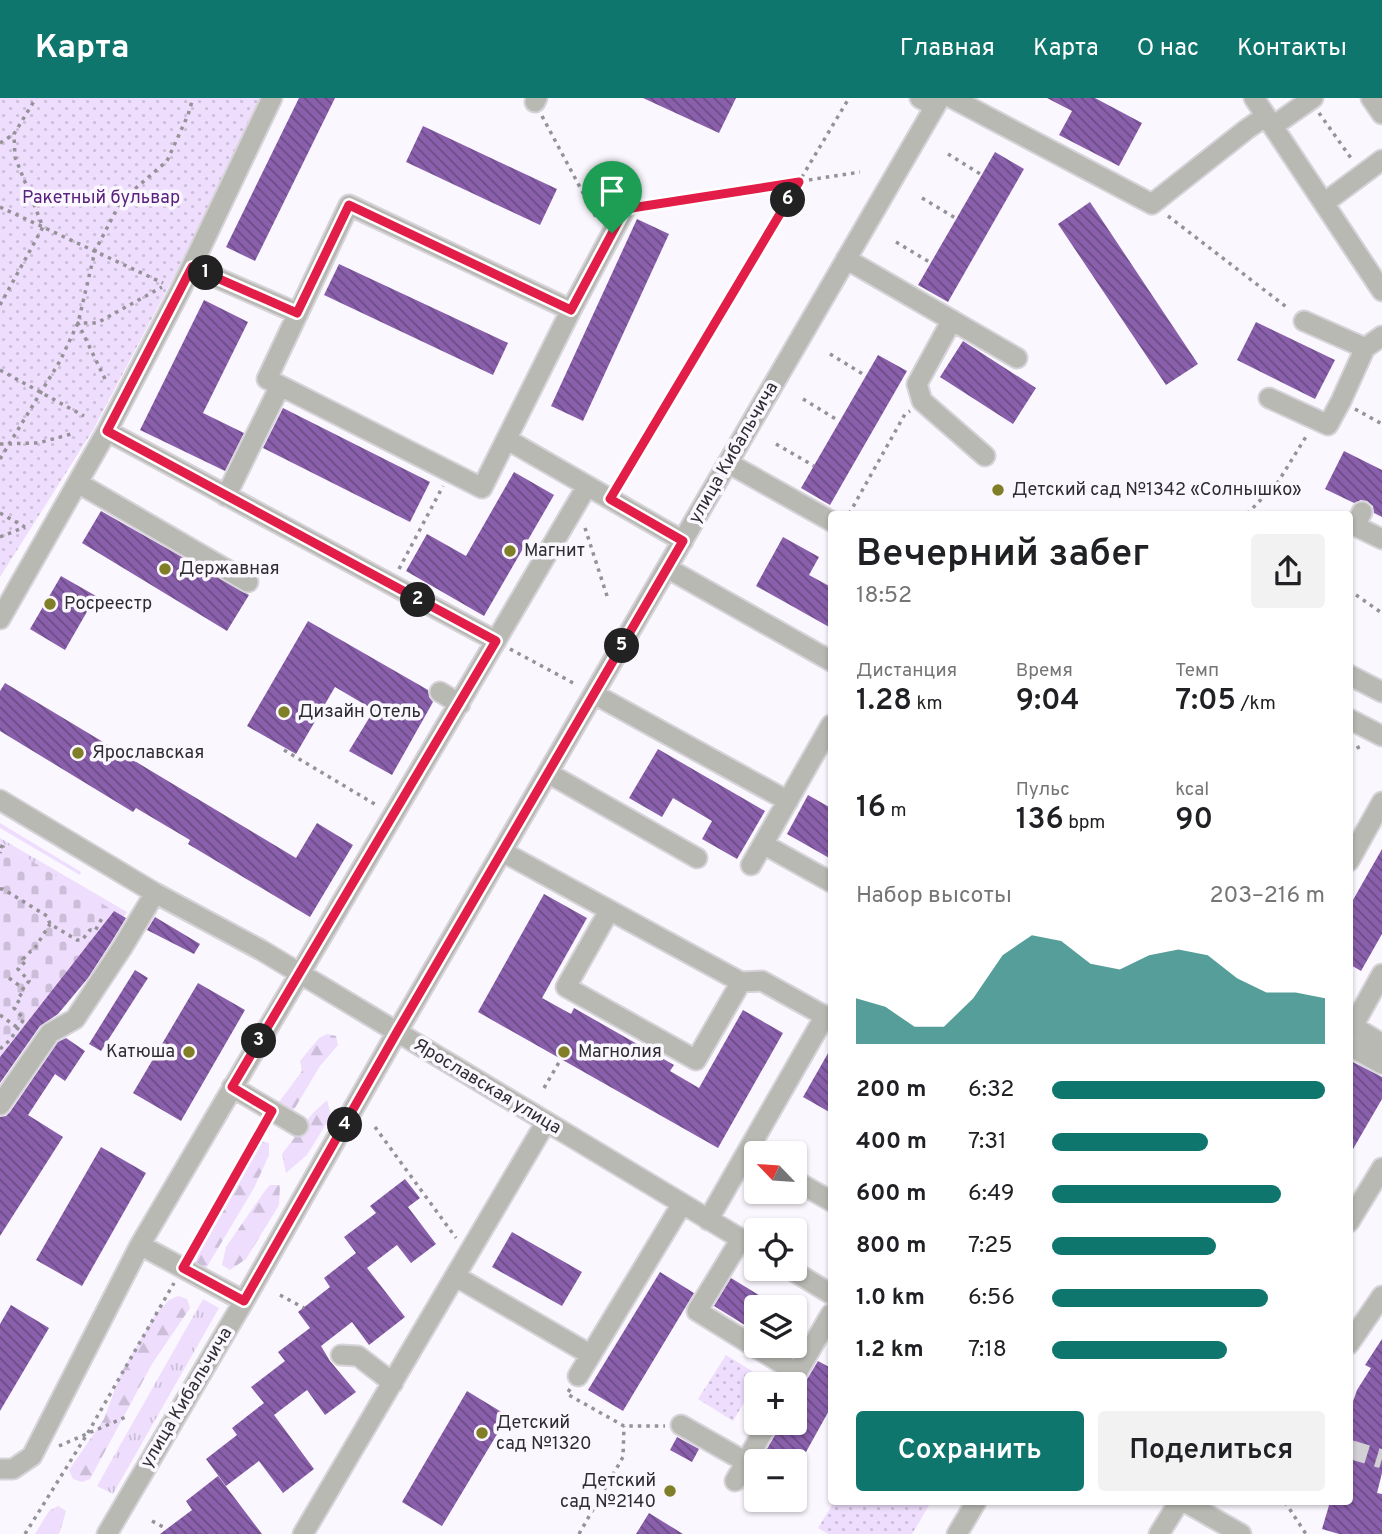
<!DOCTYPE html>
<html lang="ru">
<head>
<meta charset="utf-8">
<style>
  :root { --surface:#fff; --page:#f2f2f2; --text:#202124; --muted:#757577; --accent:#0f766e }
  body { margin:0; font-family:Overpass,sans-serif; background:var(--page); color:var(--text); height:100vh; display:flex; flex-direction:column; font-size:26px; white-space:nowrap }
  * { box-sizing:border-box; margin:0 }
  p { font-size:23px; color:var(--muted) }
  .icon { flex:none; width:38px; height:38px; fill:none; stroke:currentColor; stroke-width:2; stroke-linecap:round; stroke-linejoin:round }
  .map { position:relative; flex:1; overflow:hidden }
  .sheet { position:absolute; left:828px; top:413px; width:525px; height:994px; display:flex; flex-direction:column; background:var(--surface); border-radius:7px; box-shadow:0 2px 5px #0004 }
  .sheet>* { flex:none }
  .needle { width:46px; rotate:295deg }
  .controls { position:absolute; left:744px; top:1043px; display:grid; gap:14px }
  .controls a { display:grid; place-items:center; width:63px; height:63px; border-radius:7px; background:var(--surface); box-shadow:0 2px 5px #0004; font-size:35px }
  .pin { position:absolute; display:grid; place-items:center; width:60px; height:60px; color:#fff; margin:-72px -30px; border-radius:50% 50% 50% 0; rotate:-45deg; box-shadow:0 0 7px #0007 }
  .pin .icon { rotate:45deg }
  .km { position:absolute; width:35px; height:35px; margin:-18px; border-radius:50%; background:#222; color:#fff; font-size:19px; line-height:35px; text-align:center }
  .round { display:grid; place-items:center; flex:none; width:74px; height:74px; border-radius:7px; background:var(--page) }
  .headline { display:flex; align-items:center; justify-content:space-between; height:119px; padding:0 28px }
  h1 { font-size:38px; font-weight:600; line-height:52px }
  .stats { display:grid; grid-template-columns:repeat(3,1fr); gap:10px; height:119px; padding:7px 28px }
  .stats div { display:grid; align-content:center }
  .stats b { font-size:30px; font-weight:600 }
  .stats small { font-size:19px; font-weight:400 }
  .stats p { font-size:19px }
  .chart { height:196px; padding:14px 28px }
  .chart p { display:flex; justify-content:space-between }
  .chart svg { width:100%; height:126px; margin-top:7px; fill:var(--accent); opacity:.7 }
  .cta { display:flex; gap:14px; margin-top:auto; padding:14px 28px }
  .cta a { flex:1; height:80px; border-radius:7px; background:var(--accent); color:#fff; font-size:28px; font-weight:600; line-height:80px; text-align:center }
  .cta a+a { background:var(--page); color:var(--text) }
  ul { padding:0 28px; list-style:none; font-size:23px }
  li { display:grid; grid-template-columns:112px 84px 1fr; align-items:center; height:52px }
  li i { height:18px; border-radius:9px; background:var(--accent) }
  header { display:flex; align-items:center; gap:42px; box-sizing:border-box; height:98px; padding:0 35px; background:var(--accent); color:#fff }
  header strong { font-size:33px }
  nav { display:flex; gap:38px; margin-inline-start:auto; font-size:24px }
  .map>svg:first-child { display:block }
  .grass { fill:url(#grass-tufts) }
  .forest { fill:url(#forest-firs) }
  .cemetery { fill:url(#cemetery-stones) }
  .park { fill:url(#park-dots) }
  .building { fill:url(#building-back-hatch) }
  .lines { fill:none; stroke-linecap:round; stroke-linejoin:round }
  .minor-tunnel { stroke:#d2cfd5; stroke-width:19; stroke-dasharray:19 10; stroke-linecap:butt }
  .minor-casing { stroke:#d6d3d9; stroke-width:23 }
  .path { stroke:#959298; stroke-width:3.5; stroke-dasharray:3.5 5; stroke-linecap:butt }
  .minor { stroke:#b9b9b4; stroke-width:19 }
  .route-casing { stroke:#fff; stroke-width:14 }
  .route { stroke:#e11d48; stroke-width:9 }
  .poi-dot { fill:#807e27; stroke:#fbf7fe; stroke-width:2.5 }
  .labels { text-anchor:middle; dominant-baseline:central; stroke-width:7; stroke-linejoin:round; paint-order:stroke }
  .park-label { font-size:18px; fill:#5a227e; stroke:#fbf7fe }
  .street-label { font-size:18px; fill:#2f2d32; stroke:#fbf7fe }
  .poi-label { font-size:18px; fill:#2f2d32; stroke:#fbf7fe; text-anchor:start }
</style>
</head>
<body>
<header>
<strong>Карта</strong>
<nav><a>Главная</a><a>Карта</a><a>О нас</a><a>Контакты</a></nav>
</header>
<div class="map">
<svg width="1382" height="1436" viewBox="0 0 1382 1436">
  <defs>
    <pattern id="grass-tufts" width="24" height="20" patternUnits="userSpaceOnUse" patternTransform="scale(1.75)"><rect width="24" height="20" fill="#eeddfd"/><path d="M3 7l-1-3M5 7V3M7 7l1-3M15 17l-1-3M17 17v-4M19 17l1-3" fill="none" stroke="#ccbed9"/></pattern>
    <pattern id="forest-firs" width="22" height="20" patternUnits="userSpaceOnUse" patternTransform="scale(1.75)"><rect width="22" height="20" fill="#eeddfd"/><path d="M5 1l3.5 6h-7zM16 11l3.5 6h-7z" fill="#ccbed9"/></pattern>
    <pattern id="cemetery-stones" width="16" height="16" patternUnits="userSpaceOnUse" patternTransform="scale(1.75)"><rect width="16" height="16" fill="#eeddfd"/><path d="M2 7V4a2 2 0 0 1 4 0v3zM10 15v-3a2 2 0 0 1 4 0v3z" fill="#ccbed9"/></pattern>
    <pattern id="park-dots" width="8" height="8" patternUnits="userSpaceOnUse" patternTransform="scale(1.75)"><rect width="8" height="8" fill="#eeddfd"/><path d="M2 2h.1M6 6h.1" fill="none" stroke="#ccbed9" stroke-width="1.8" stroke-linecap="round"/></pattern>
    <pattern id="building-back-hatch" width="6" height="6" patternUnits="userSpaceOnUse" patternTransform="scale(1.75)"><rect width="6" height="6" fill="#8a60ac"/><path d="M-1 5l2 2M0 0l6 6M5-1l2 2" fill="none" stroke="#6b4c85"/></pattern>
  </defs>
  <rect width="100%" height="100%" fill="#fbf7fe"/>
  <path class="grass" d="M0,725L81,774L80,777L0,730Z
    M0,740L127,814L123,819L0,744Z
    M203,1201L219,1210L113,1396L97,1388Z"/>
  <path class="forest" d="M327,936L336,938L338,947L320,968L292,1015L282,1013L279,1004L302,973L300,963L319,940Z
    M327,1002L331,1018L307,1057L286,1075L282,1056L312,1016Z
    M258,1043L269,1045V1057L254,1090L205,1172L195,1167L198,1156L225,1110L241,1069Z
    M270,1087H280L279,1107L246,1161L230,1172L222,1167L226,1149L264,1094Z
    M178,1198L187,1201L190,1210L152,1266L90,1381L82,1384L73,1381L69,1372L104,1321L121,1275L155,1217L169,1202Z
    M58,1408L66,1413L60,1434L58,1436H35L49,1413Z"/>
  <path class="cemetery" d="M0,744L114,813L0,959Z"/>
  <path class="park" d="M0,0H260L181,165L93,332L0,479Z
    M726,1257L760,1278L733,1323L698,1301Z
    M834,1404H931L912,1436H828L818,1430Z"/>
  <path class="building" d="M299,0H335L255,163L226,149Z
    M643,0H736L719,35Z
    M1047,0H1095L1142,25L1119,68L1059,37L1072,13Z
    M423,28L557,91L540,127L406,64Z
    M995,54L1024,71L948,204L918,187Z
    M1090,104L1198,266L1166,287L1058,126Z
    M637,121L669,136L583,323L551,308Z
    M339,166L508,245L493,277L324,197Z
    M204,202L248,224L203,315L244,335L225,373L140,332Z
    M1256,224L1335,262L1315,301L1237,262Z
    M963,243L1036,290L1013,326L940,279Z
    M878,257L907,273L830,407L801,390Z
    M283,310L430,384L410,424L263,350Z
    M1344,353L1382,372V419L1374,415L1373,408L1367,403L1361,402L1354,405L1325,391Z
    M514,374L554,397L484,518L406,473L427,436L466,458Z
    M101,413L249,497L227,533L82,445Z
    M783,439L819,459L809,477L831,489V530L756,488Z
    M61,478L96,498L65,552L30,531Z
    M308,523L428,592L429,599L433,604L392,677L349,653L374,612L335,589L296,656L247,628Z
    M5,585L296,760L317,725L353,747L310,819L188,746L190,742L136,710L133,714L0,633V593Z
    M658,651L765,713L737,761L702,741L712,723L673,700L662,719L629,700Z
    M808,697L831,710V761L787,736Z
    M1382,751V836L1361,873L1349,866V809Z
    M544,796L587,820L542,900L571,916L574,910L674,967L670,973L699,990L743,912L783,935L718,1050L478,914Z
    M114,813L126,820L112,843L88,880L58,916L40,928L0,985V959Z
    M155,819L200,846L194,856L147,832Z
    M135,872L148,880L101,953L89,946Z
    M198,885L245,912L181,1023L133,995Z
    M66,940L85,953L65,983L55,976L28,1017L63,1039L0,1138V1019L6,1018L10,1014L58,944Z
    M831,950V1015L803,999Z
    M1349,962L1382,979V1001L1349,1058Z
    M101,1049L146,1075L82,1188L36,1162Z
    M405,1081L420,1100L408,1109L436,1146L411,1165L397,1147L367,1170L405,1219L369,1247L352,1224L321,1248L330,1263L356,1294L325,1317L307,1292L274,1317L314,1371L283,1395L259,1363L226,1388L206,1361L237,1337L232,1330L264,1305L251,1289L285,1263L278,1254L310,1230L298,1214L330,1189L324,1180L356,1155L344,1139L376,1115L370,1108Z
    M512,1134L582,1174L562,1208L492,1169Z
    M660,1174L694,1195L623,1313L588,1292Z
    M731,1180L778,1209H756V1234L714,1208Z
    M11,1207L49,1230L0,1313V1226Z
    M1382,1241V1375L1377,1395L1382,1396V1436H1339L1322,1431L1330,1404H1349V1315L1357,1292L1371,1270L1365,1267Z
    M818,1263L831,1270V1309L801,1363H760L782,1325H794V1303Z
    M467,1293L508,1318L442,1428L402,1404Z
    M677,1339L699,1351L692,1364L670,1352Z
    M218,1378L262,1436H160L192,1412L186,1403Z
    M649,1415L683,1436H636Z"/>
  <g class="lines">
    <path class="minor-tunnel" d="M1349,1351L1382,1361"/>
    <g class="minor-casing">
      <path id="minor" d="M920,0L935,8
        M952,0L1152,106L1247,31L1266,18
        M1254,0L1382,193
        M1371,0L1382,16
        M535,4L537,0
        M1273,28L1313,0
        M1324,105L1382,62
        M846,161L1017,260
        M192,169L297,215
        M571,212L349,107L267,281L482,390L571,212L625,111
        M952,222L917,286L922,303L985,358
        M1304,223L1365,250L1382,238
        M1269,300L1328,327L1341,303L1365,250
        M107,333L496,543
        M508,342L683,443
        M728,365L831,423
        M78,385L248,484
        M226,398L280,288
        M1362,414L1355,428L1382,441
        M667,470L831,563
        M0,521L107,333L180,193L272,0
        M1349,577L1382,594
        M440,594L460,606
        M594,596L788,703
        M1349,621L1382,638
        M548,675L697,760
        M0,702L155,795L261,852L756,1150
        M763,746L831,784
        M503,754L741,884L762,883L825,918L708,1122
        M1349,763L1382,704
        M751,767L831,627
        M609,813L566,889L696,962L741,884
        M1382,876L1353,928L1382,946
        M1349,948L1382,966
        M232,989L298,1028
        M0,1007L50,935L75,921L122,850L155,795
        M794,1082L831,1103
        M1349,1124L1382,1070
        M741,1141L697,1213L797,1275
        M140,1147L244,1203
        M790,1171L831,1196
        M455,1178L591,1257
        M1349,1246L1382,1198
        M341,1257L358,1258L393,1285
        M578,1278L682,1106
        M791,1285L831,1216
        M681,1327L746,1364
        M0,1371H13L32,1358L140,1147L587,388
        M735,1383L768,1325
        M1185,1404L1241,1436
        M107,1436L244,1203L397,934L940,0
        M303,1436L546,1024
        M957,1436L976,1404
        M1159,1436L1179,1404"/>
    </g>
    <path class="path" d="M1319,15L1353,63
      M542,18L598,123
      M0,45L14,36
      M948,56L982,77
      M922,100L957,121
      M641,108L860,74
      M0,109L163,185
      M1168,118L1289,211
      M896,144L931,165
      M0,207L43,129L15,59L14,36L36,0
      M830,256L866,278
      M0,272L84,318
      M105,281L78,225H97L162,189
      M803,301L839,323
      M1355,311L1382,326
      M0,346L38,345L75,335
      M776,346L814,368
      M0,361L60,263L78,225L95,153L121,103L167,63L188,17L193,0
      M619,386L849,0
      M0,415L25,429
      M849,416L905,316L910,313
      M1247,416L1278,384L1307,337
      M585,430L608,501
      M0,439L25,429
      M399,471L443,388
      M1349,492L1382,515
      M510,551L577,587
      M284,652L378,708
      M1349,654L1361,648
      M0,748L3,749L0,755
      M0,791H3L47,818L50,826L77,842H82L90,832L95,833L102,820
      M9,880L24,891
      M0,917L18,930
      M0,951L10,942L24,921L14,910L22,898L19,896L29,883L18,871L26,863L23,861L31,853H33L50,826
      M544,990L561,961
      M375,1029L456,1140
      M192,1154L264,1027
      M280,1197L304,1210
      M570,1291L567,1296L624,1328H665
      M59,1348L128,1318
      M1285,1404L1306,1436
      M152,1423L167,1431
      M25,1436L86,1338L174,1185
      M579,1436L623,1359L624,1328"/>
    <use href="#minor" class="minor"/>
  </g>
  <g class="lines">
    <g class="route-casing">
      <path id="route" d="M799,84L610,401L683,443L397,934L244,1203L183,1170L272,1013L232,989L496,543L107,333L192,169L297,215L349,107L571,212L625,111Z"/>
    </g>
    <use href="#route" class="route"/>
  </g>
  <g class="poi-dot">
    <circle cx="998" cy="392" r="7"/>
    <circle cx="510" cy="453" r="7"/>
    <circle cx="165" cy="471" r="7"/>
    <circle cx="50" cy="506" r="7"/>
    <circle cx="284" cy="614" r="7"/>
    <circle cx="78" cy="655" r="7"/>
    <circle cx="189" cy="954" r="7"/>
    <circle cx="564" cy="954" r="7"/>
    <circle cx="482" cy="1335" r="7"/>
    <circle cx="670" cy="1393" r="7"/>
  </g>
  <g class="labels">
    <g class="park-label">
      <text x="101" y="100">Ракетный бульвар</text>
    </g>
    <g class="street-label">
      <text transform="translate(734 355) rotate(-60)">улица Кибальчича</text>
      <text transform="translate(487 989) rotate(31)">Ярославская улица</text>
      <text transform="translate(187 1300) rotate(-59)">улица Кибальчича</text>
    </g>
    <g class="poi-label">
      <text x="1012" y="392">Детский сад №1342 «Солнышко»</text>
      <text x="524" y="453">Магнит</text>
      <text x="179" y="471">Державная</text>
      <text x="64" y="506">Росреестр</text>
      <text x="298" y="614">Дизайн Отель</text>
      <text x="92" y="655">Ярославская</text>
      <text x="175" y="954" text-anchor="end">Катюша</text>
      <text x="578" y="954">Магнолия</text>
      <text x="496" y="1325">Детский<tspan x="496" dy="21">сад №1320</tspan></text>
      <text x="656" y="1383" text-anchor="end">Детский<tspan x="656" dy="21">сад №2140</tspan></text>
    </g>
  </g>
</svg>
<div class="controls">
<a><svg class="needle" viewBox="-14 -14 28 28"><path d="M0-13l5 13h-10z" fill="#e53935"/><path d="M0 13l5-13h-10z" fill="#757577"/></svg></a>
<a><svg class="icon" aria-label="locate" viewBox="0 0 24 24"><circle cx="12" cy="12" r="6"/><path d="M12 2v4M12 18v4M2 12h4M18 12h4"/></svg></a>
<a><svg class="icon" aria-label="layers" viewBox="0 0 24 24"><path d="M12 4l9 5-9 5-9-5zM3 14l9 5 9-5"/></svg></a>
<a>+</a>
<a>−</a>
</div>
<div class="pin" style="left:612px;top:135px;background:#1e9e55"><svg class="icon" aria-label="arrive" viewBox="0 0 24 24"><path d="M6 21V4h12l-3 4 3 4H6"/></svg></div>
<b class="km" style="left:206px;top:175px">1</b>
<b class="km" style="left:418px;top:502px">2</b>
<b class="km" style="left:259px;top:943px">3</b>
<b class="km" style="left:345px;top:1027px">4</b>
<b class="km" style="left:622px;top:548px">5</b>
<b class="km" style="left:788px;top:102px">6</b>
<section class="sheet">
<div class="headline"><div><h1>Вечерний забег</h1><p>18:52</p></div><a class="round"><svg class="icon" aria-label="share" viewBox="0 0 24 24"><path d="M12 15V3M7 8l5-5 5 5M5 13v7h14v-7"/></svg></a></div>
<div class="stats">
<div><p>Дистанция</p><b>1.28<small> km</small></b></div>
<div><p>Время</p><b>9:04</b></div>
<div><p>Темп</p><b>7:05<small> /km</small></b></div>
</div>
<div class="stats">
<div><b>16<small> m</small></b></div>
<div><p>Пульс</p><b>136<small> bpm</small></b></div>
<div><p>kcal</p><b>90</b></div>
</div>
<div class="chart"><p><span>Набор высоты</span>203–216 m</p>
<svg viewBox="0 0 160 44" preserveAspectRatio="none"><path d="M0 44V28L10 31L20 38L30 38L40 28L50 13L60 6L70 8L80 16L90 18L100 13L110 11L120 13L130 21L140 26L150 26L160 28V44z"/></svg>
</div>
<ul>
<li><b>200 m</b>6:32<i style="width:100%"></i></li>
<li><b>400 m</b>7:31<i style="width:57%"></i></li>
<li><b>600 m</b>6:49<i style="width:84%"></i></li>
<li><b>800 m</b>7:25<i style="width:60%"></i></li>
<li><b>1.0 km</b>6:56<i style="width:79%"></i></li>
<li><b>1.2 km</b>7:18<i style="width:64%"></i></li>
</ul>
<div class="cta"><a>Сохранить</a><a>Поделиться</a></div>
</section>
</div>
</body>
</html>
